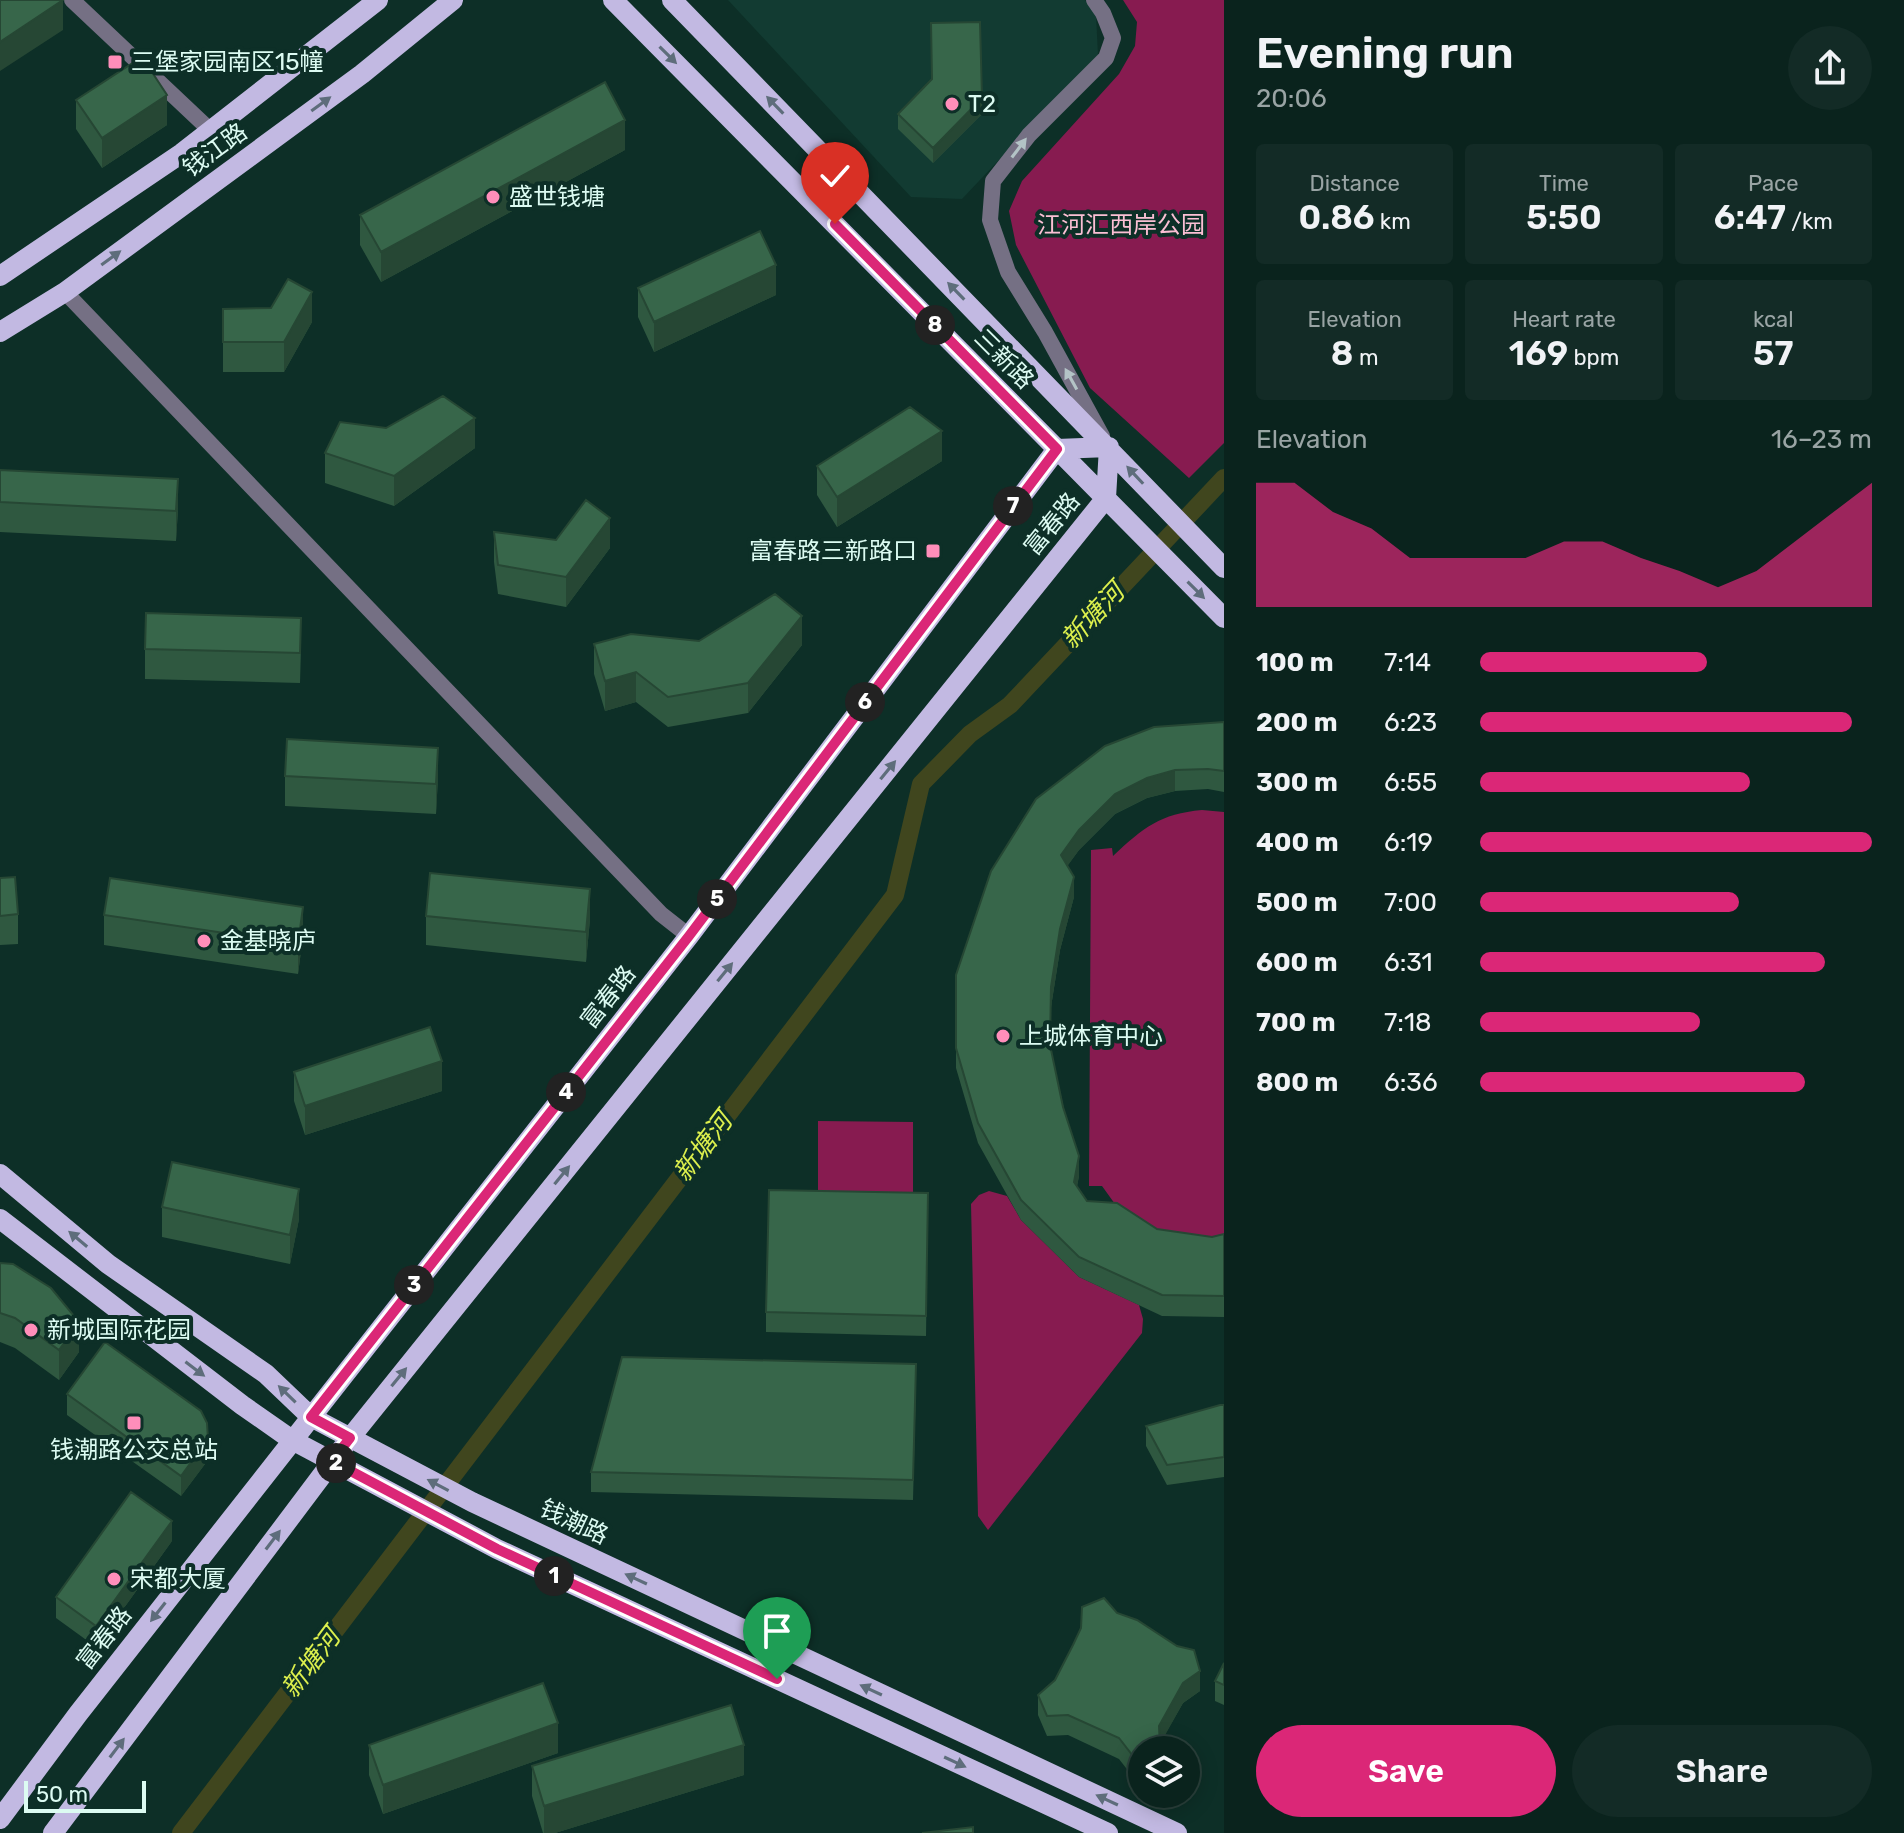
<!DOCTYPE html>
<html lang="en">
<head>
<meta charset="utf-8">
<style>
  :root { --surface:#0a231d; --page:#132b26; --text:#f1f3f6; --muted:#99a4a4; --line:#2a403b; --accent:#db2777 }
  body { margin:0; font-family:Rubik,"Noto Sans SC",sans-serif; background:var(--page); color:var(--text); height:100vh; display:flex; flex-direction:column; font-size:30px; white-space:nowrap }
  * { box-sizing:border-box; margin:0 }
  p { font-size:26px; color:var(--muted) }
  .icon { flex:none; width:44px; height:44px; fill:none; stroke:currentColor; stroke-width:2; stroke-linecap:round; stroke-linejoin:round }
  .map { position:relative; flex:1; overflow:hidden }
  .sheet { display:flex; flex-direction:column; background:var(--surface); width:680px }
  .sheet>* { flex:none }
  .buttons { position:absolute; left:1128px; top:1736px; display:grid; gap:16px }
  .buttons a { display:grid; place-items:center; width:72px; height:72px; border-radius:50%; background:var(--surface); box-shadow:0 4px 20px #0003,0 0 0 2px var(--line); font-size:40px }
  .scale { position:absolute; left:24px; bottom:20px; width:122px; box-sizing:border-box; padding-left:8px; border:4px solid #dcfbf2; border-top:0; font-size:22px; line-height:28px; white-space:nowrap; color:#dcfbf2; -webkit-text-stroke:6px #0d2f27; paint-order:stroke }
  .pin { position:absolute; display:grid; place-items:center; width:68px; height:68px; color:#fff; margin:-82px -34px; border-radius:50% 50% 50% 0; rotate:-45deg; box-shadow:0 0 8px #0007 }
  .pin .icon { rotate:45deg }
  .km { position:absolute; width:40px; height:40px; margin:-20px; border-radius:50%; background:#222; color:#fff; font-size:22px; line-height:40px; text-align:center }
  .round { display:grid; place-items:center; flex:none; width:84px; height:84px; border-radius:42px; background:var(--page) }
  .head { display:flex; align-items:center; justify-content:space-between; height:136px; padding:0 32px }
  h1 { font-size:44px; font-weight:600; line-height:60px }
  .metrics { display:grid; grid-template-columns:repeat(3,1fr); gap:12px; height:136px; padding:8px 32px }
  .metrics div { display:grid; align-content:center; border-radius:8px; background:var(--page); text-align:center }
  .metrics b { font-size:34px; font-weight:600 }
  .metrics small { font-size:22px; font-weight:400 }
  .metrics p { font-size:22px }
  .chart { height:224px; padding:16px 32px }
  .chart p { display:flex; justify-content:space-between }
  .chart svg { width:100%; height:144px; margin-top:8px; fill:var(--accent); opacity:.7 }
  .action { display:flex; gap:16px; margin-top:auto; padding:16px 32px }
  .action a { flex:1; height:92px; border-radius:48px; background:var(--accent); color:#fff; font-size:32px; font-weight:600; line-height:92px; text-align:center }
  .action a+a { background:var(--page); color:var(--text) }
  ul { padding:0 32px; list-style:none; font-size:26px }
  li { display:grid; grid-template-columns:128px 96px 1fr; align-items:center; height:60px }
  li i { height:20px; border-radius:10px; background:var(--accent) }
  main { display:flex; flex:1; min-height:0 }
  .map>svg:first-child { display:block }
  .built { fill:#123b32 }
  .green { fill:#871b50 }
  .lines { fill:none; stroke-linecap:round; stroke-linejoin:round }
  .canal { stroke:#40461e; stroke-width:18 }
  .minor { stroke:#757084; stroke-width:16 }
  .major { stroke:#c2b9e2; stroke-width:20 }
  .wall { fill:#2f5840 }
  .shaded-wall { fill:#264734 }
  .building { fill:#37664a; stroke:#264734; stroke-width:2 }
  .oneway { fill:#5e6d7b }
  .oneway2 { fill:#b3c3c6 }
  .route-casing { stroke:#fff; stroke-width:16 }
  .route { stroke:#db2777; stroke-width:10 }
  .poi-dot { fill:#ff8eba; stroke:#0d2f27; stroke-width:3 }
  .labels { text-anchor:middle; dominant-baseline:central; stroke-width:8; stroke-linejoin:round; paint-order:stroke }
  .poi-label { font-size:24px; fill:#dcfbf2; stroke:#0d2f27; text-anchor:start }
  .street-label { font-size:24px; fill:#dcfbf2; stroke:#0d2f27 }
  .park-label { font-size:24px; fill:#fbbfd4; stroke:#0d2f27 }
  .water-label { font-size:26px; font-style:italic; fill:#ddf04d; stroke:#0d2f27 }
</style>
</head>
<body>
<main>
<div class="map">
<svg width="1224" height="1833" viewBox="0 0 1224 1833">
  <rect width="100%" height="100%" fill="#0d2f27"/>
  <path class="built" d="M728,0H1085L1096,15L1098,55L962,199L911,197Z"/>
  <path class="green" d="M1123,0H1224V443L1189,478L1090,388L1016,245L1009,211L1022,181L1119,74L1135,46L1137,22Z
    M1202,810L1224,812V1241L1188,1245L1120,1211L1102,1186H1089L1091,850L1112,848L1113,856C1144,827 1160,814 1202,810Z
    M818,1121L913,1122V1213L818,1211Z
    M989,1191L1007,1196L1021,1220L1079,1277L1139,1305L1143,1319L1142,1333L988,1530L978,1516L971,1204L979,1195Z"/>
  <g class="lines">
    <path class="canal" d="M181,1833L895,895L921,784L970,734L1010,705L1224,478"/>
    <path class="minor" d="M72,0L211,131
      M1094,0L1103,13L1113,38L1106,58L1029,135L993,181L990,220L1008,272L1045,332L1102,436
      M65,292L661,914L689,936"/>
    <path class="major" d="M613,0L1224,618
      M672,0L1224,568
      M0,276L182,153L378,0
      M0,332L65,292L362,74L453,0
      M1057,449L1109,447
      M0,1174L108,1264L266,1374L311,1417L472,1502L1177,1833
      M0,1219L242,1405L292,1440L497,1549L1108,1833
      M0,1819L78,1714L689,936L1057,449
      M53,1833L350,1438L1106,498L1109,447"/>
  </g>
  <path class="wall" d="M932,79L982,114L933,163L898,129V114Z
    M76,100L167,125L102,168L76,129Z
    M625,150L381,282L360,245V215Z
    M638,288L776,295L654,352L638,317Z
    M223,309L312,322L284,372H223Z
    M475,448L394,506L325,483V453Z
    M942,461L837,527L817,495V466Z
    M0,470L178,509L176,541L0,532Z
    M494,532L610,548L566,607L498,594L494,562Z
    M699,641L802,645L748,713L668,727L636,702L605,711L594,674V644Z
    M301,647L300,683L145,679V649Z
    M1224,722V792L1208,789L1175,791L1147,798L1115,814L1079,850L1067,866L1074,897L1060,950L1051,1007L1050,1046L1079,1176L1077,1186L1087,1201L1157,1229L1212,1237L1224,1234V1317L1162,1316L1079,1277L1021,1220L978,1143L956,1068V975L991,871Z
    M285,776L438,777L436,814L285,806Z
    M0,878L18,914V944L0,945Z
    M104,915L303,936L298,974L104,945Z
    M426,916L590,919L586,962L426,945Z
    M294,1072L442,1091L305,1135L294,1101Z
    M928,1193L926,1336L766,1332V1312Z
    M162,1207L299,1219L290,1264L162,1237Z
    M0,1263L79,1352L59,1380L15,1348L0,1342Z
    M916,1384L913,1500L591,1492V1472Z
    M67,1394L208,1460L181,1496L67,1415Z
    M1224,1405V1477L1167,1485L1146,1446V1426Z
    M172,1541L96,1647L56,1618V1597Z
    M1117,1613L1200,1691L1183,1703L1160,1743V1750H1142V1773L1133,1777L1119,1759L1068,1735L1047,1736L1038,1715V1695L1055,1680Z
    M1224,1663V1705L1215,1701V1681Z
    M369,1745L558,1753L383,1814L369,1775Z
    M532,1766L744,1775L555,1833H543L532,1796Z"/>
  <path class="shaded-wall" d="M63,0V30L0,71V42Z
    M167,95V125L102,168V138Z
    M982,98V114L933,163V148Z
    M625,120V150L381,282V252Z
    M776,265V295L654,352V322Z
    M312,292V322L284,372V342Z
    M475,418V448L394,506V476Z
    M942,431V461L837,527V497Z
    M178,479V509L176,541V511Z
    M610,518V548L566,607V577Z
    M802,616V645L748,713V683Z
    M636,672V702L605,711V681Z
    M438,748V777L436,814V784Z
    M1175,770V791L1147,798L1115,814L1079,850L1061,875V855L1079,830L1115,794L1147,778Z
    M1074,877V897L1060,950L1051,1007V987L1060,929Z
    M590,889V919L586,962V932Z
    M303,907V936L298,974V944Z
    M442,1061V1091L305,1135V1106Z
    M1079,1156V1176L1074,1202V1182Z
    M299,1189V1219L290,1264V1235Z
    M79,1322V1352L59,1380V1350Z
    M208,1439V1460L181,1496V1476Z
    M172,1521V1541L96,1647V1626Z
    M1200,1671V1691L1183,1703L1159,1746V1726L1183,1683Z
    M558,1723V1753L383,1814V1785Z
    M744,1745V1775L555,1833H544V1806Z
    M1142,1753V1773L1133,1777V1756Z"/>
  <path class="building" d="M0,0H63L0,42Z
    M980,22L982,98L933,148L898,114L932,79L931,23Z
    M142,57L167,95L102,138L76,100Z
    M605,82L625,120L381,252L360,215Z
    M760,231L776,265L654,322L638,288Z
    M288,279L312,292L284,342H223V309L271,308Z
    M443,396L475,418L394,476L325,453L340,422L386,428Z
    M910,407L942,431L837,497L817,466Z
    M0,470L178,479L176,511L0,502Z
    M586,500L610,518L566,577L498,565L494,532L556,540Z
    M775,594L802,616L748,683L668,697L636,672L605,681L594,644L631,634L699,641Z
    M146,613L301,618L300,653L145,649Z
    M1224,722V771L1208,769L1175,770L1147,778L1115,794L1079,830L1061,855L1074,877L1060,929L1051,987L1050,1045L1063,1107L1079,1156L1074,1182L1087,1201L1117,1203L1157,1229L1212,1237L1224,1234V1296L1162,1295L1079,1257L1021,1200L978,1123L956,1048V975L991,871L1036,799L1105,746L1154,727Z
    M287,739L438,748L436,784L285,776Z
    M430,873L590,889L586,932L426,916Z
    M15,877L18,914L0,916V878Z
    M110,878L303,907L298,944L104,915Z
    M430,1027L442,1061L305,1106L294,1072Z
    M172,1162L299,1189L290,1235L162,1207Z
    M769,1190L928,1193L926,1316L766,1312Z
    M0,1263L13,1264L51,1288L79,1322L59,1350L15,1318L0,1313Z
    M105,1342L201,1411L207,1423L208,1439L181,1476L67,1394Z
    M622,1357L916,1364L913,1480L591,1472Z
    M1220,1405H1224V1457L1167,1465L1146,1426Z
    M131,1492L172,1521L96,1626L56,1597Z
    M1104,1598L1117,1613L1137,1620L1177,1646L1194,1650L1200,1671L1183,1683L1159,1726L1160,1746L1150,1750H1142V1753L1133,1756L1119,1738L1068,1715L1047,1716L1038,1695L1055,1680L1073,1645L1081,1628L1082,1607Z
    M1224,1663V1685L1215,1681Z
    M543,1683L558,1723L383,1785L369,1745Z
    M731,1705L744,1745L544,1806L532,1766Z
    M973,1827V1833H922Z"/>
  <defs><path id="oneway-solid" d="M-6-.8H1V-3.2L6.5 0L1 3.2V.8H-6Z" transform="scale(2)"/></defs>
  <g class="oneway">
    <use href="#oneway-solid" transform="translate(668 55) rotate(45)"/>
    <use href="#oneway-solid" transform="translate(321 104) rotate(-36)"/>
    <use href="#oneway-solid" transform="translate(775 105) rotate(-134)"/>
    <use href="#oneway-solid" transform="translate(111 258) rotate(-36)"/>
    <use href="#oneway-solid" transform="translate(956 291) rotate(-134)"/>
    <use href="#oneway-solid" transform="translate(1135 475) rotate(-133)"/>
    <use href="#oneway-solid" transform="translate(1196 590) rotate(45)"/>
    <use href="#oneway-solid" transform="translate(888 770) rotate(-51)"/>
    <use href="#oneway-solid" transform="translate(725 972) rotate(-51)"/>
    <use href="#oneway-solid" transform="translate(562 1175) rotate(-51)"/>
    <use href="#oneway-solid" transform="translate(78 1239) rotate(-140)"/>
    <use href="#oneway-solid" transform="translate(195 1369) rotate(37)"/>
    <use href="#oneway-solid" transform="translate(399 1377) rotate(-51)"/>
    <use href="#oneway-solid" transform="translate(287 1394) rotate(-136)"/>
    <use href="#oneway-solid" transform="translate(438 1485) rotate(-152)"/>
    <use href="#oneway-solid" transform="translate(273 1540) rotate(-53)"/>
    <use href="#oneway-solid" transform="translate(636 1579) rotate(-155)"/>
    <use href="#oneway-solid" transform="translate(158 1612) rotate(128)"/>
    <use href="#oneway-solid" transform="translate(871 1690) rotate(-155)"/>
    <use href="#oneway-solid" transform="translate(117 1748) rotate(-53)"/>
    <use href="#oneway-solid" transform="translate(955 1762) rotate(25)"/>
    <use href="#oneway-solid" transform="translate(1107 1800) rotate(-155)"/>
  </g>
  <g class="oneway2">
    <use href="#oneway-solid" transform="translate(1019 148) rotate(-53)"/>
    <use href="#oneway-solid" transform="translate(1071 379) rotate(-119)"/>
  </g>
  <g class="lines">
    <g class="route-casing">
      <path id="route" d="M777,1679L497,1549L332,1461L350,1438L311,1417L689,936L1057,449L835,224"/>
    </g>
    <use href="#route" class="route"/>
  </g>
  <g class="poi-dot">
    <rect x="107" y="54" width="16" height="16" rx="4"/>
    <circle cx="952" cy="104" r="8"/>
    <circle cx="493" cy="197" r="8"/>
    <rect x="925" y="543" width="16" height="16" rx="4"/>
    <circle cx="204" cy="941" r="8"/>
    <circle cx="1003" cy="1036" r="8"/>
    <circle cx="31" cy="1330" r="8"/>
    <rect x="126" y="1415" width="16" height="16" rx="4"/>
    <circle cx="114" cy="1579" r="8"/>
  </g>
  <g class="labels">
    <g class="poi-label">
      <text x="131" y="62">三堡家园南区15幢</text>
      <text x="968" y="104">T2</text>
      <text x="509" y="197">盛世钱塘</text>
      <text x="917" y="551" text-anchor="end">富春路三新路口</text>
      <text x="220" y="941">金基晓庐</text>
      <text x="1019" y="1036">上城体育中心</text>
      <text x="47" y="1330">新城国际花园</text>
      <text x="134" y="1450" text-anchor="middle">钱潮路公交总站</text>
      <text x="130" y="1579">宋都大厦</text>
    </g>
    <g class="street-label">
      <text transform="translate(215 150) rotate(-36)">钱江路</text>
      <text transform="translate(1004 359) rotate(45)">三新路</text>
      <text transform="translate(1052 524) rotate(-51)">富春路</text>
      <text transform="translate(608 997) rotate(-52)">富春路</text>
      <text transform="translate(574 1522) rotate(25)">钱潮路</text>
      <text transform="translate(104 1638) rotate(-52)">富春路</text>
    </g>
    <g class="park-label">
      <text x="1121" y="225">江河汇西岸公园</text>
    </g>
    <g class="water-label">
      <text transform="translate(1093 616) rotate(-47)">新塘河</text>
      <text transform="translate(703 1147) rotate(-53)">新塘河</text>
      <text transform="translate(311 1663) rotate(-53)">新塘河</text>
    </g>
  </g>
</svg>
<div class="buttons">
<a><svg class="icon" aria-label="layers" viewBox="0 0 24 24"><path d="M12 4l9 5-9 5-9-5zM3 14l9 5 9-5"/></svg></a>
</div>
<div class="scale">50 m</div>
<div class="pin" style="left:777px;top:1679px;background:#1e9e55"><svg class="icon" aria-label="arrive" viewBox="0 0 24 24"><path d="M6 21V4h12l-3 4 3 4H6"/></svg></div>
<div class="pin" style="left:835px;top:224px;background:#d93025"><svg class="icon" aria-label="check" viewBox="0 0 24 24"><path d="M5 12l5 5 9-10"/></svg></div>
<b class="km" style="left:554px;top:1576px">1</b>
<b class="km" style="left:336px;top:1463px">2</b>
<b class="km" style="left:414px;top:1285px">3</b>
<b class="km" style="left:566px;top:1092px">4</b>
<b class="km" style="left:717px;top:899px">5</b>
<b class="km" style="left:865px;top:702px">6</b>
<b class="km" style="left:1013px;top:506px">7</b>
<b class="km" style="left:935px;top:325px">8</b>
</div>
<section class="sheet">
<div class="head"><div><h1>Evening run</h1><p>20:06</p></div><a class="round"><svg class="icon" aria-label="share" viewBox="0 0 24 24"><path d="M12 15V3M7 8l5-5 5 5M5 13v7h14v-7"/></svg></a></div>
<div class="metrics">
<div><p>Distance</p><b>0.86<small> km</small></b></div>
<div><p>Time</p><b>5:50</b></div>
<div><p>Pace</p><b>6:47<small> /km</small></b></div>
</div>
<div class="metrics">
<div><p>Elevation</p><b>8<small> m</small></b></div>
<div><p>Heart rate</p><b>169<small> bpm</small></b></div>
<div><p>kcal</p><b>57</b></div>
</div>
<div class="chart"><p><span>Elevation</span>16–23 m</p>
<svg viewBox="0 0 160 44" preserveAspectRatio="none"><path d="M0 44V6L10 6L20 15L30 20L40 29L50 29L60 29L70 29L80 24L90 24L100 29L110 33L120 38L130 33L140 24L150 15L160 6V44z"/></svg>
</div>
<ul>
<li><b>100 m</b>7:14<i style="width:58%"></i></li>
<li><b>200 m</b>6:23<i style="width:95%"></i></li>
<li><b>300 m</b>6:55<i style="width:69%"></i></li>
<li><b>400 m</b>6:19<i style="width:100%"></i></li>
<li><b>500 m</b>7:00<i style="width:66%"></i></li>
<li><b>600 m</b>6:31<i style="width:88%"></i></li>
<li><b>700 m</b>7:18<i style="width:56%"></i></li>
<li><b>800 m</b>6:36<i style="width:83%"></i></li>
</ul>
<div class="action"><a>Save</a><a>Share</a></div>
</section>
</main>
</body>
</html>
